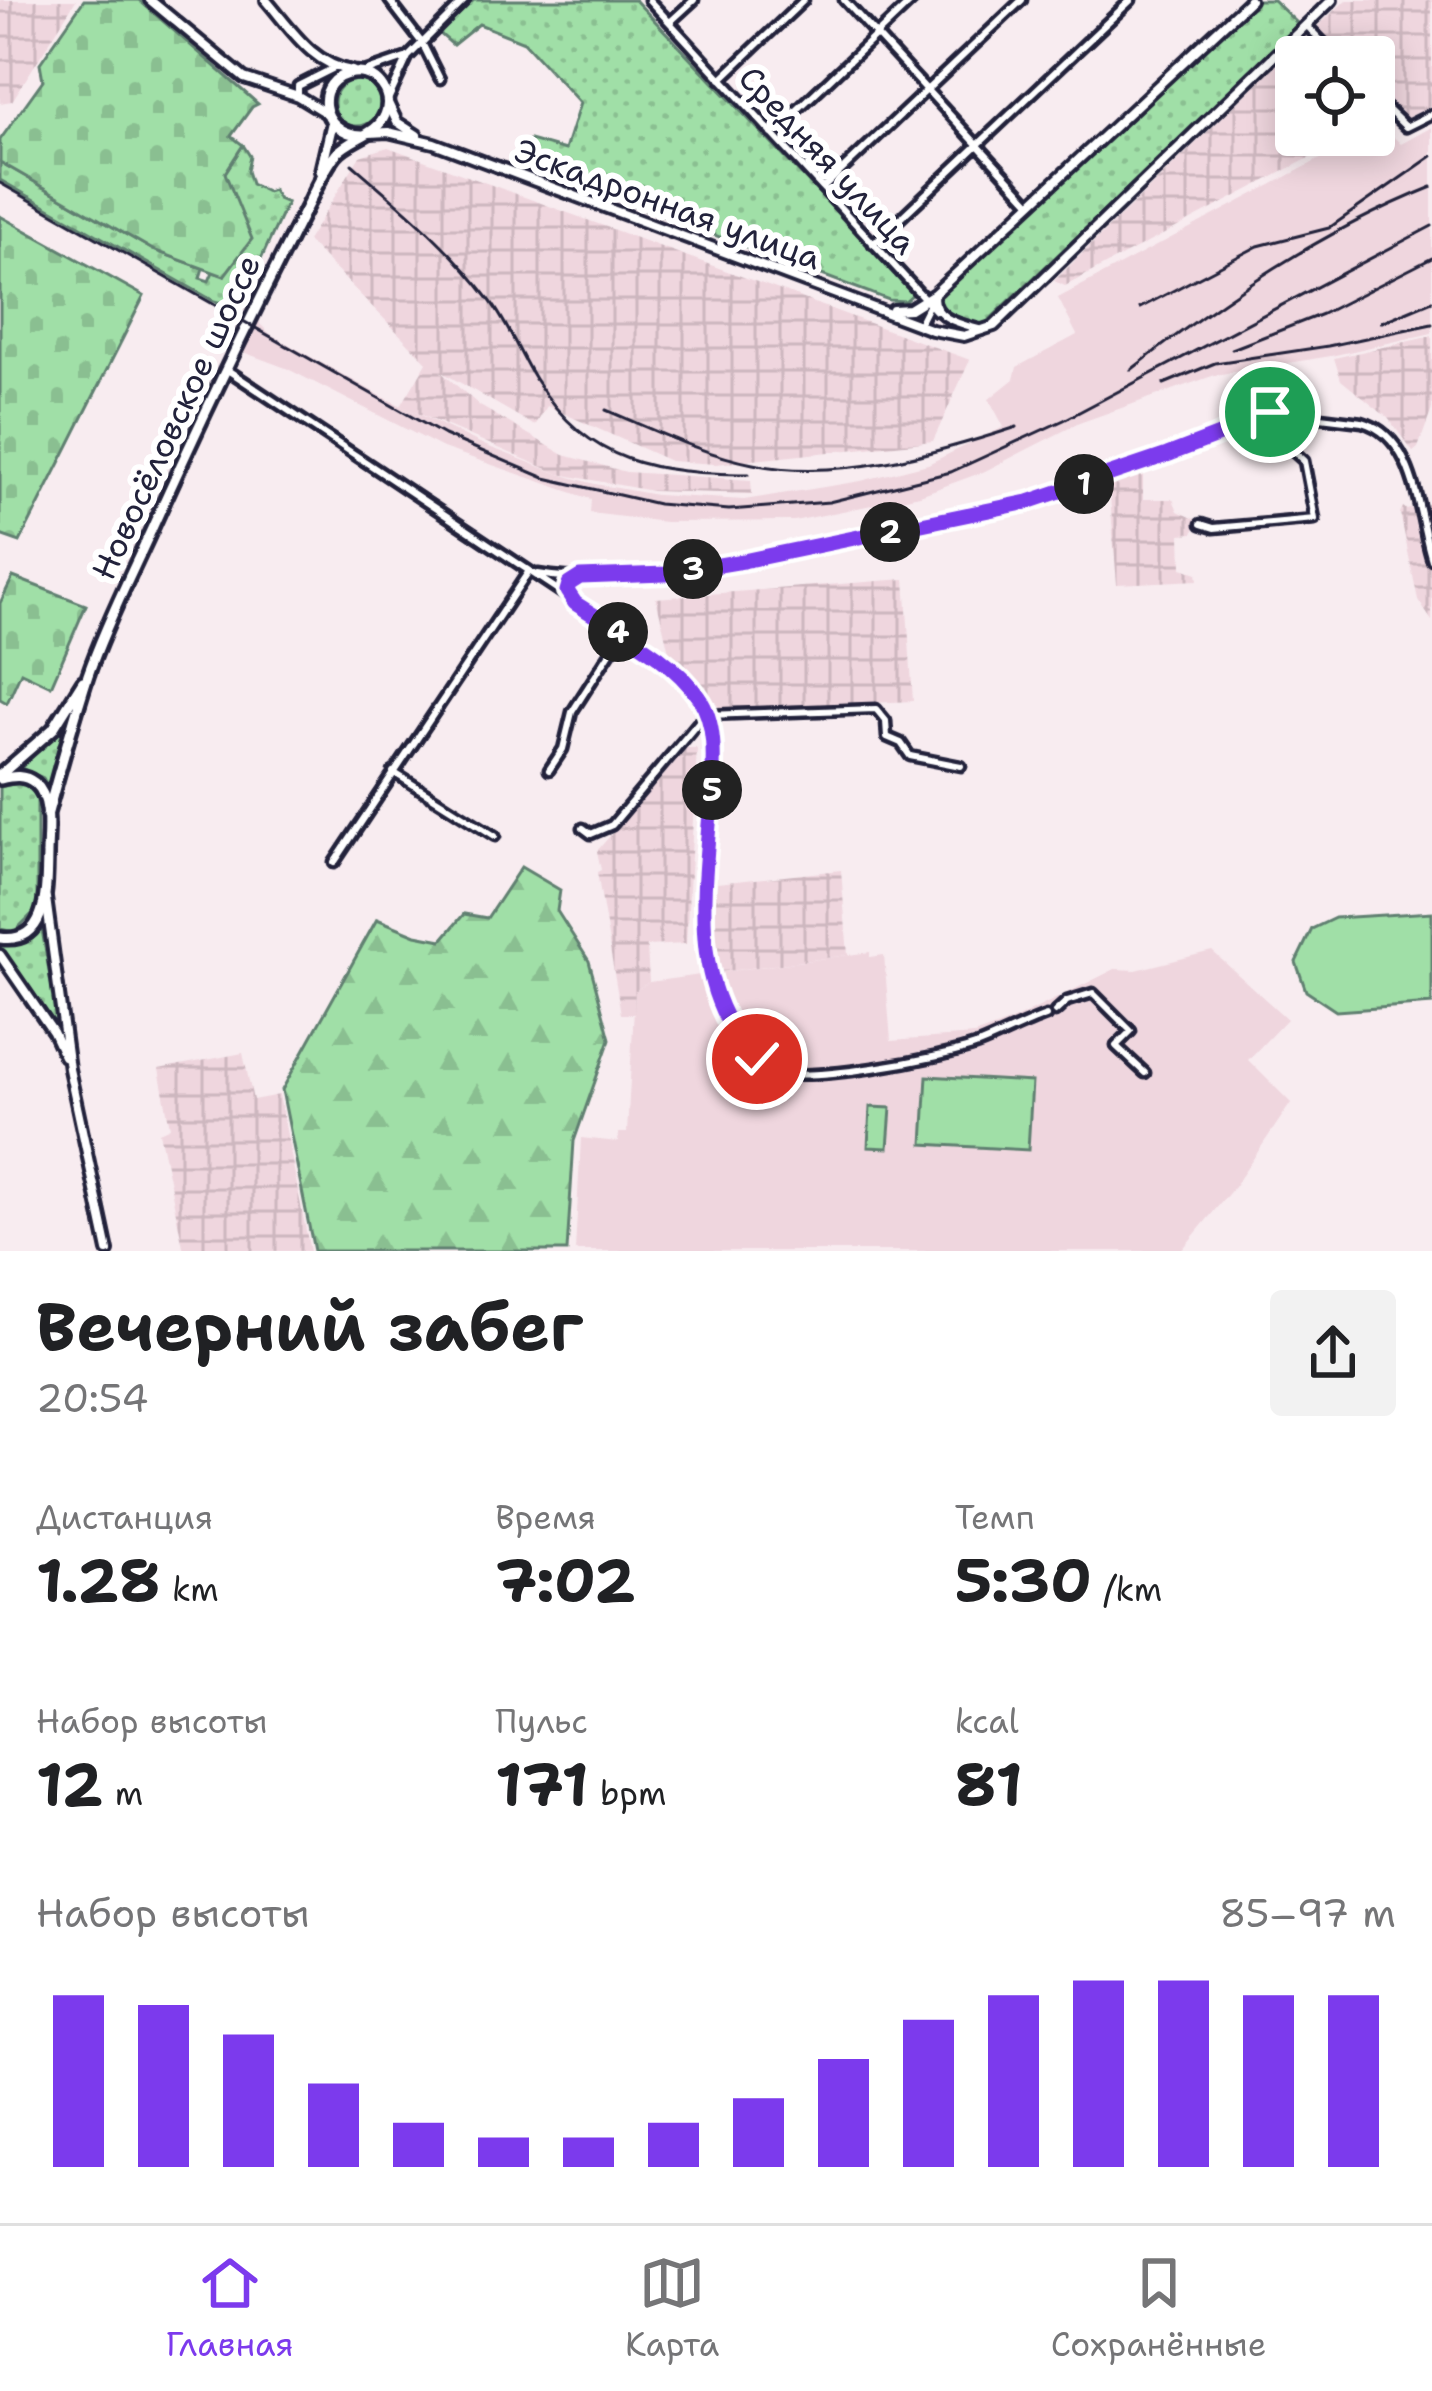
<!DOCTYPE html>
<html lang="ru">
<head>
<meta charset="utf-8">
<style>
  :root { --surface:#fff; --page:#f2f2f2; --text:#202124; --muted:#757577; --line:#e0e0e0; --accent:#7c3aed }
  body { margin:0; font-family:"Shantell Sans",sans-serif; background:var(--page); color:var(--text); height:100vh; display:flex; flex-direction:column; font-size:45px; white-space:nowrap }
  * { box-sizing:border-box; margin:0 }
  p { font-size:39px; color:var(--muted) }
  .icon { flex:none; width:66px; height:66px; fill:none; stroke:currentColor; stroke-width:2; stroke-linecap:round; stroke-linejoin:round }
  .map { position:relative; height:1251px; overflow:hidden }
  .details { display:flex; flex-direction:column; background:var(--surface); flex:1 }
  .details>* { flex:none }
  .controls { position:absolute; left:1275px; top:36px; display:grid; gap:24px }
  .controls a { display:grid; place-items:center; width:120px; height:120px; border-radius:12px; background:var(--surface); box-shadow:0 6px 30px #0003; font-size:60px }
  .pin { position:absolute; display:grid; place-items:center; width:102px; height:102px; color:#fff; margin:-51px; border:6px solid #fff; border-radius:50%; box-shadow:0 3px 12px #0007 }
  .km { position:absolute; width:60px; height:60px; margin:-30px; border-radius:50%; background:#222; color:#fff; font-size:33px; line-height:60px; text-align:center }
  .round { display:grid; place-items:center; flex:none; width:126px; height:126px; border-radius:12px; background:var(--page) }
  .headline { display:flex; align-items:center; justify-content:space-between; height:204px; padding:0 36px }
  h1 { font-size:66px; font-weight:700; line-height:90px }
  .stats { display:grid; grid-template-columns:repeat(3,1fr); gap:18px; height:204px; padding:12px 36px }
  .stats div { display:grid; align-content:center }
  .stats b { font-size:60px; font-weight:700 }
  .stats small { font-size:33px; font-weight:400 }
  .stats p { font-size:33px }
  .chart { height:336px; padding:24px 36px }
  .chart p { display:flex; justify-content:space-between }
  .chart svg { width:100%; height:216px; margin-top:12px; stroke:var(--accent); stroke-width:6 }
  .menu { display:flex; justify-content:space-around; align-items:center; height:168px; border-top:3px solid var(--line); background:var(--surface); font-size:33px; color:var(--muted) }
  .menu a { display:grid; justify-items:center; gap:6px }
  .menu .selected { color:var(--accent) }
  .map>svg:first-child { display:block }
  .built { fill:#efd6de }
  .industrial { fill:url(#industrial-grid) }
  .grass { fill:url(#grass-dots); stroke:#618071; stroke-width:3 }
  .forest { fill:url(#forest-firs); stroke:#618071; stroke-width:3 }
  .cemetery { fill:url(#cemetery-stones); stroke:#618071; stroke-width:3 }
  .pitch { fill:#a0dfa7; stroke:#618071; stroke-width:3 }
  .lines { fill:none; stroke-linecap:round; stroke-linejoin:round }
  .minor-casing { stroke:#22223b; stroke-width:15 }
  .secondary-casing { stroke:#22223b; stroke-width:16 }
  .primary-casing { stroke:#22223b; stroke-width:18 }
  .minor { stroke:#fff; stroke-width:6 }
  .secondary { stroke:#fff; stroke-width:8 }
  .primary { stroke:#fff; stroke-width:9 }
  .rail { stroke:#22223b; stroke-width:3 }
  .route-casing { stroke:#fff; stroke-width:24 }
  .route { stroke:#7c3aed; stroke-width:15 }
  .labels { text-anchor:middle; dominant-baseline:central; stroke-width:12; stroke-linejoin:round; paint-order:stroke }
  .street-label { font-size:33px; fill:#22223b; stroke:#fff }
</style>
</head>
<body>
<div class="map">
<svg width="1432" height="1251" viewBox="0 0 1432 1251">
  <defs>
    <pattern id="industrial-grid" width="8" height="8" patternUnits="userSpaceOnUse" patternTransform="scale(3)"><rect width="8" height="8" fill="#efd6de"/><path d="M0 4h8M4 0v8" fill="none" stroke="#cdb7bf"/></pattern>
    <pattern id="grass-dots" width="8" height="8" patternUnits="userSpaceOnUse" patternTransform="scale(3)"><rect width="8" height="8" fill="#a0dfa7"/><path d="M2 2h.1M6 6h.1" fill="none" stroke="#8abf91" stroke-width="1.8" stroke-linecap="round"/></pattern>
    <pattern id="forest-firs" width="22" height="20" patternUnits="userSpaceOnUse" patternTransform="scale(3)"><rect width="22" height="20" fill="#a0dfa7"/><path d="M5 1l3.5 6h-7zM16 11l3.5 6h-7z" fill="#8abf91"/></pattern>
    <pattern id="cemetery-stones" width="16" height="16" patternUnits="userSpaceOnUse" patternTransform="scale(3)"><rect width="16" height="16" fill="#a0dfa7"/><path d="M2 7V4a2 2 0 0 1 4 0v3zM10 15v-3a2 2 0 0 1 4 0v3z" fill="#8abf91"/></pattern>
  </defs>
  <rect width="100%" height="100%" fill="#f8ecf0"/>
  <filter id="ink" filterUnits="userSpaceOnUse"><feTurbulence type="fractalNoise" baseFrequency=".00833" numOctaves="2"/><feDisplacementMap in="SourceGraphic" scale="24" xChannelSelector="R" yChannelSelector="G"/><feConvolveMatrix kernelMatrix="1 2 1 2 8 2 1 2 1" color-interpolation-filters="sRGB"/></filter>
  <g filter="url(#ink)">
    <path class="built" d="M1383,127L1401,144L1432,127V333L1331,356L1215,375L1079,423L983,472L920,495L794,521L665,522L590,513L591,499L443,448L286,368L243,352L242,345L261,307L260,324L270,334L379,395L484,445L559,474L595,484L656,495L744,500L861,481L928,464L1004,427L989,399L1014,379L1017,367L1077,335L1058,298L1318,160L1374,135Z
      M1212,951L1287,1019L1248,1060L1291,1103L1234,1187L1181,1251H575L581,1138L618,1142L619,1133H627L635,991L649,982L870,952V957L884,955L891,1041L974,1035L1009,1022L1115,969L1136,970Z"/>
    <path class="industrial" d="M0,0H76L12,101L0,103Z
      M1346,0H1432V105L1406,119L1374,86V57H1346L1317,27Z
      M1306,36L1326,57H1296V135H1353L1065,286L1054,281Z
      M388,147L970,360L933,441L716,464L670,461L547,406L535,426L440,371L480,406L564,455L626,472L751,480L752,494L652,491L559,474L401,406L427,362L307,241L360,156Z
      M1432,336V409L1418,448L1413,452L1388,418L1341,380L1334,358Z
      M1143,471V499H1173L1178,511L1197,520L1193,533L1181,534L1182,568L1197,573L1198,580L1117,584L1109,484Z
      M1432,503V621L1418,600L1400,513L1403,507L1407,510Z
      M905,579L913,701L722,710L672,664L656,598Z
      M685,748H697L686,944L647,946L649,982L635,991L634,1014H621L597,872L601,870L597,851Z
      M841,870L848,955L720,972L714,918L717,883Z
      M243,1053L253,1100L279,1095L310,1251H184L159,1132L170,1127L159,1069Z"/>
    <path class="grass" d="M474,0H635L914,293L905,301L889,300L521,163L530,140L565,150L580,103L524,42L479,24L453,45L439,33Z
      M1257,0H1273L1297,23L1295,30L986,323L976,325L941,311L938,297Z
      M334 103a23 23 0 1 1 46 0a23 23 0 1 1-46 0Z
      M243,145L250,156L247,171L251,184L267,192L273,190L278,199L287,203L239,307L214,301L0,180V162L153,250L203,268L200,278L209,281L213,272L224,275L225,172Z
      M68,719L48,787L43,778L21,768Z
      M22,782L37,796V909L14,932L0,929V787Z
      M41,924L58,1023L54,1025L0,947V941C19,944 29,939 41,924Z"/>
    <path class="forest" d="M521,867L560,890L557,911L589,961L610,1039L574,1141L567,1251H314L282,1090L377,919L416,935L442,940L464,914L487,918Z"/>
    <path class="cemetery" d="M84,0H139L258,104L252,107L231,136L243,145L225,173L252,239L224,276L153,250L0,162V140L43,80L40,63Z
      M0,216L144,296L20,542L0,535Z
      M13,577L86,605L51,686L21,672L7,703L0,699V603Z"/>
    <path class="pitch" d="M1432,912V1004L1336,1011L1306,991L1296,962L1312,929L1335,918Z
      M927,1076L1032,1082L1028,1150L923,1144Z
      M870,1107L891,1108L888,1148L868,1147Z"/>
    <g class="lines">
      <g class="minor-casing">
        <path id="minor" d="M389,0L422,43L440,79
          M649,0L936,311
          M844,0L1031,203
          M670,22L694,0
          M1306,25L1337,57
          M367,71L405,58
          M721,79L804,0
          M298,95V86L334,68
          M1374,96L1406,127L1432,114
          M388,100L408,57L465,0
          M772,134L913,0
          M824,187L1022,0
          M873,244L1131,0
          M934,294C932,319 961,324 982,330
          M919,324L930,302
          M226,369L660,658C677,674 699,691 707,714C724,760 709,822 706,870C703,930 704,1039 770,1070C801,1085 944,1058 978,1045C1001,1036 1023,1024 1046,1016
          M1201,524L1214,528L1315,519L1304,461L1278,437L1267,414
          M538,574C625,588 716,566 802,549C877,534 953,520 1028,502C1104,483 1179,450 1253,422L1270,411L1362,422C1417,437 1418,518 1432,560
          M708,715L876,709L886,721L887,737L901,743L910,756L961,766
          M549,770L563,749L572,712L622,634
          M393,772L495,836
          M583,828L591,834L612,825L707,712
          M334,863L529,571
          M1055,1012L1067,1001L1093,993L1131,1031L1116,1046L1145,1073"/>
      </g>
      <g class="secondary-casing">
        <path id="secondary" d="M150,0L244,78L298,96L326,113
          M266,0C292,30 312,64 352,71
          M388,103L397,122L417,135
          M369,133L388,132L434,143L932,330L964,336L994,326L1332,0
          M893,310L910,309L934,294L1250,0
          M46,898L69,1069L108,1251
          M0,955L53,1032L64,1056"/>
      </g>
      <g class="primary-casing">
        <path id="primary" d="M321,171L332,124
          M0,775L53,729L83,681
          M0,779C13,776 24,774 35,783C53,799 47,834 47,855C46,888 49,945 0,938
          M47,816C60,768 73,721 88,675C106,623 132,573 154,524C203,415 255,308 309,202C317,186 325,168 336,154C350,138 377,135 385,115C394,94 376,70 353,73C312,78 318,134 362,135"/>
      </g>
      <use href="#minor" class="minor"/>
      <use href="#secondary" class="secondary"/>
      <use href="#primary" class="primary"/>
      <path class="rail" d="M352,164C401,206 450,247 489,299C508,324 519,353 535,379C590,466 655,473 749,474
        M0,183L444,435L545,478L658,504L729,510L829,502L951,472L1064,420L1432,226
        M1140,308L1258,246L1329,228L1432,156
        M1382,322L1432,301
        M1232,349L1322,314L1432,258
        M1131,370C1223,298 1322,231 1432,187
        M1164,384L1215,363L1328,346L1432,324
        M606,410C654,430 702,454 753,464C837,482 937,453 1017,427"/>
    </g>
  </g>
  <g class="lines" filter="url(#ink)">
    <g class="route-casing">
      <path id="route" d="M757,1059C683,989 706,879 712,788C714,759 716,722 699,698C670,655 616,631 575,603L567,591L569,584L580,577L666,574L743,561L1028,502L1167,455L1253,422L1270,412"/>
    </g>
    <use href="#route" class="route"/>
  </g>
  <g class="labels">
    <g class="street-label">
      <text transform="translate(828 160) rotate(47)">Средняя улица</text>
      <text transform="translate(668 204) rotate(20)">Эскадронная улица</text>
      <text transform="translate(176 417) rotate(-65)">Новосёловское шоссе</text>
    </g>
  </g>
</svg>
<div class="controls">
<a><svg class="icon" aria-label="locate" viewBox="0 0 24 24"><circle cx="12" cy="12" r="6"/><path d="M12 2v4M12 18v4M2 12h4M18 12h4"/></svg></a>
</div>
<div class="pin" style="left:1270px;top:412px;background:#1e9e55"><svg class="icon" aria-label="arrive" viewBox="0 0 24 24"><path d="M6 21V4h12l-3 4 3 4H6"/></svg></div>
<div class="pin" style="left:757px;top:1059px;background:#d93025"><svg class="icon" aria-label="check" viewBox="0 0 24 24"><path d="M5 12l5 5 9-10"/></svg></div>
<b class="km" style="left:1084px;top:484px">1</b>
<b class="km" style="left:890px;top:532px">2</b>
<b class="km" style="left:693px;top:569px">3</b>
<b class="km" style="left:618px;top:632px">4</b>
<b class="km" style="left:712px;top:790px">5</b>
</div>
<section class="details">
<div class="headline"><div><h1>Вечерний забег</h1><p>20:54</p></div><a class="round"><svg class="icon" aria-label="share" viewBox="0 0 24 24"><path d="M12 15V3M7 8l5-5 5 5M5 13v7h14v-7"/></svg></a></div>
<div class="stats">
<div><p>Дистанция</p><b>1.28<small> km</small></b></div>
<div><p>Время</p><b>7:02</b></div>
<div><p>Темп</p><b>5:30<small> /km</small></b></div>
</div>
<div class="stats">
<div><p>Набор высоты</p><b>12<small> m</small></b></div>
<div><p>Пульс</p><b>171<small> bpm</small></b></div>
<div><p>kcal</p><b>81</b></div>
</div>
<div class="chart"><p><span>Набор высоты</span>85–97 m</p>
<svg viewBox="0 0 160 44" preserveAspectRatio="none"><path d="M5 44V9M15 44V11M25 44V17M35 44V27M45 44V35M55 44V38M65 44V38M75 44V35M85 44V30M95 44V22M105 44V14M115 44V9M125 44V6M135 44V6M145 44V9M155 44V9"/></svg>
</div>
</section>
<nav class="menu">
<a class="selected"><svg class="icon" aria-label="home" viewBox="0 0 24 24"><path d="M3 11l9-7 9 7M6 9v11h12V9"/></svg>Главная</a>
<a><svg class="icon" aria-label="map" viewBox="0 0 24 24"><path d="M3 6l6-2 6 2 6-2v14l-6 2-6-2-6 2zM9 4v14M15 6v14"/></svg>Карта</a>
<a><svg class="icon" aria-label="saved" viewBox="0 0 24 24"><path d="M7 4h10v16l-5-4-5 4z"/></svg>Сохранённые</a>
</nav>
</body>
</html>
